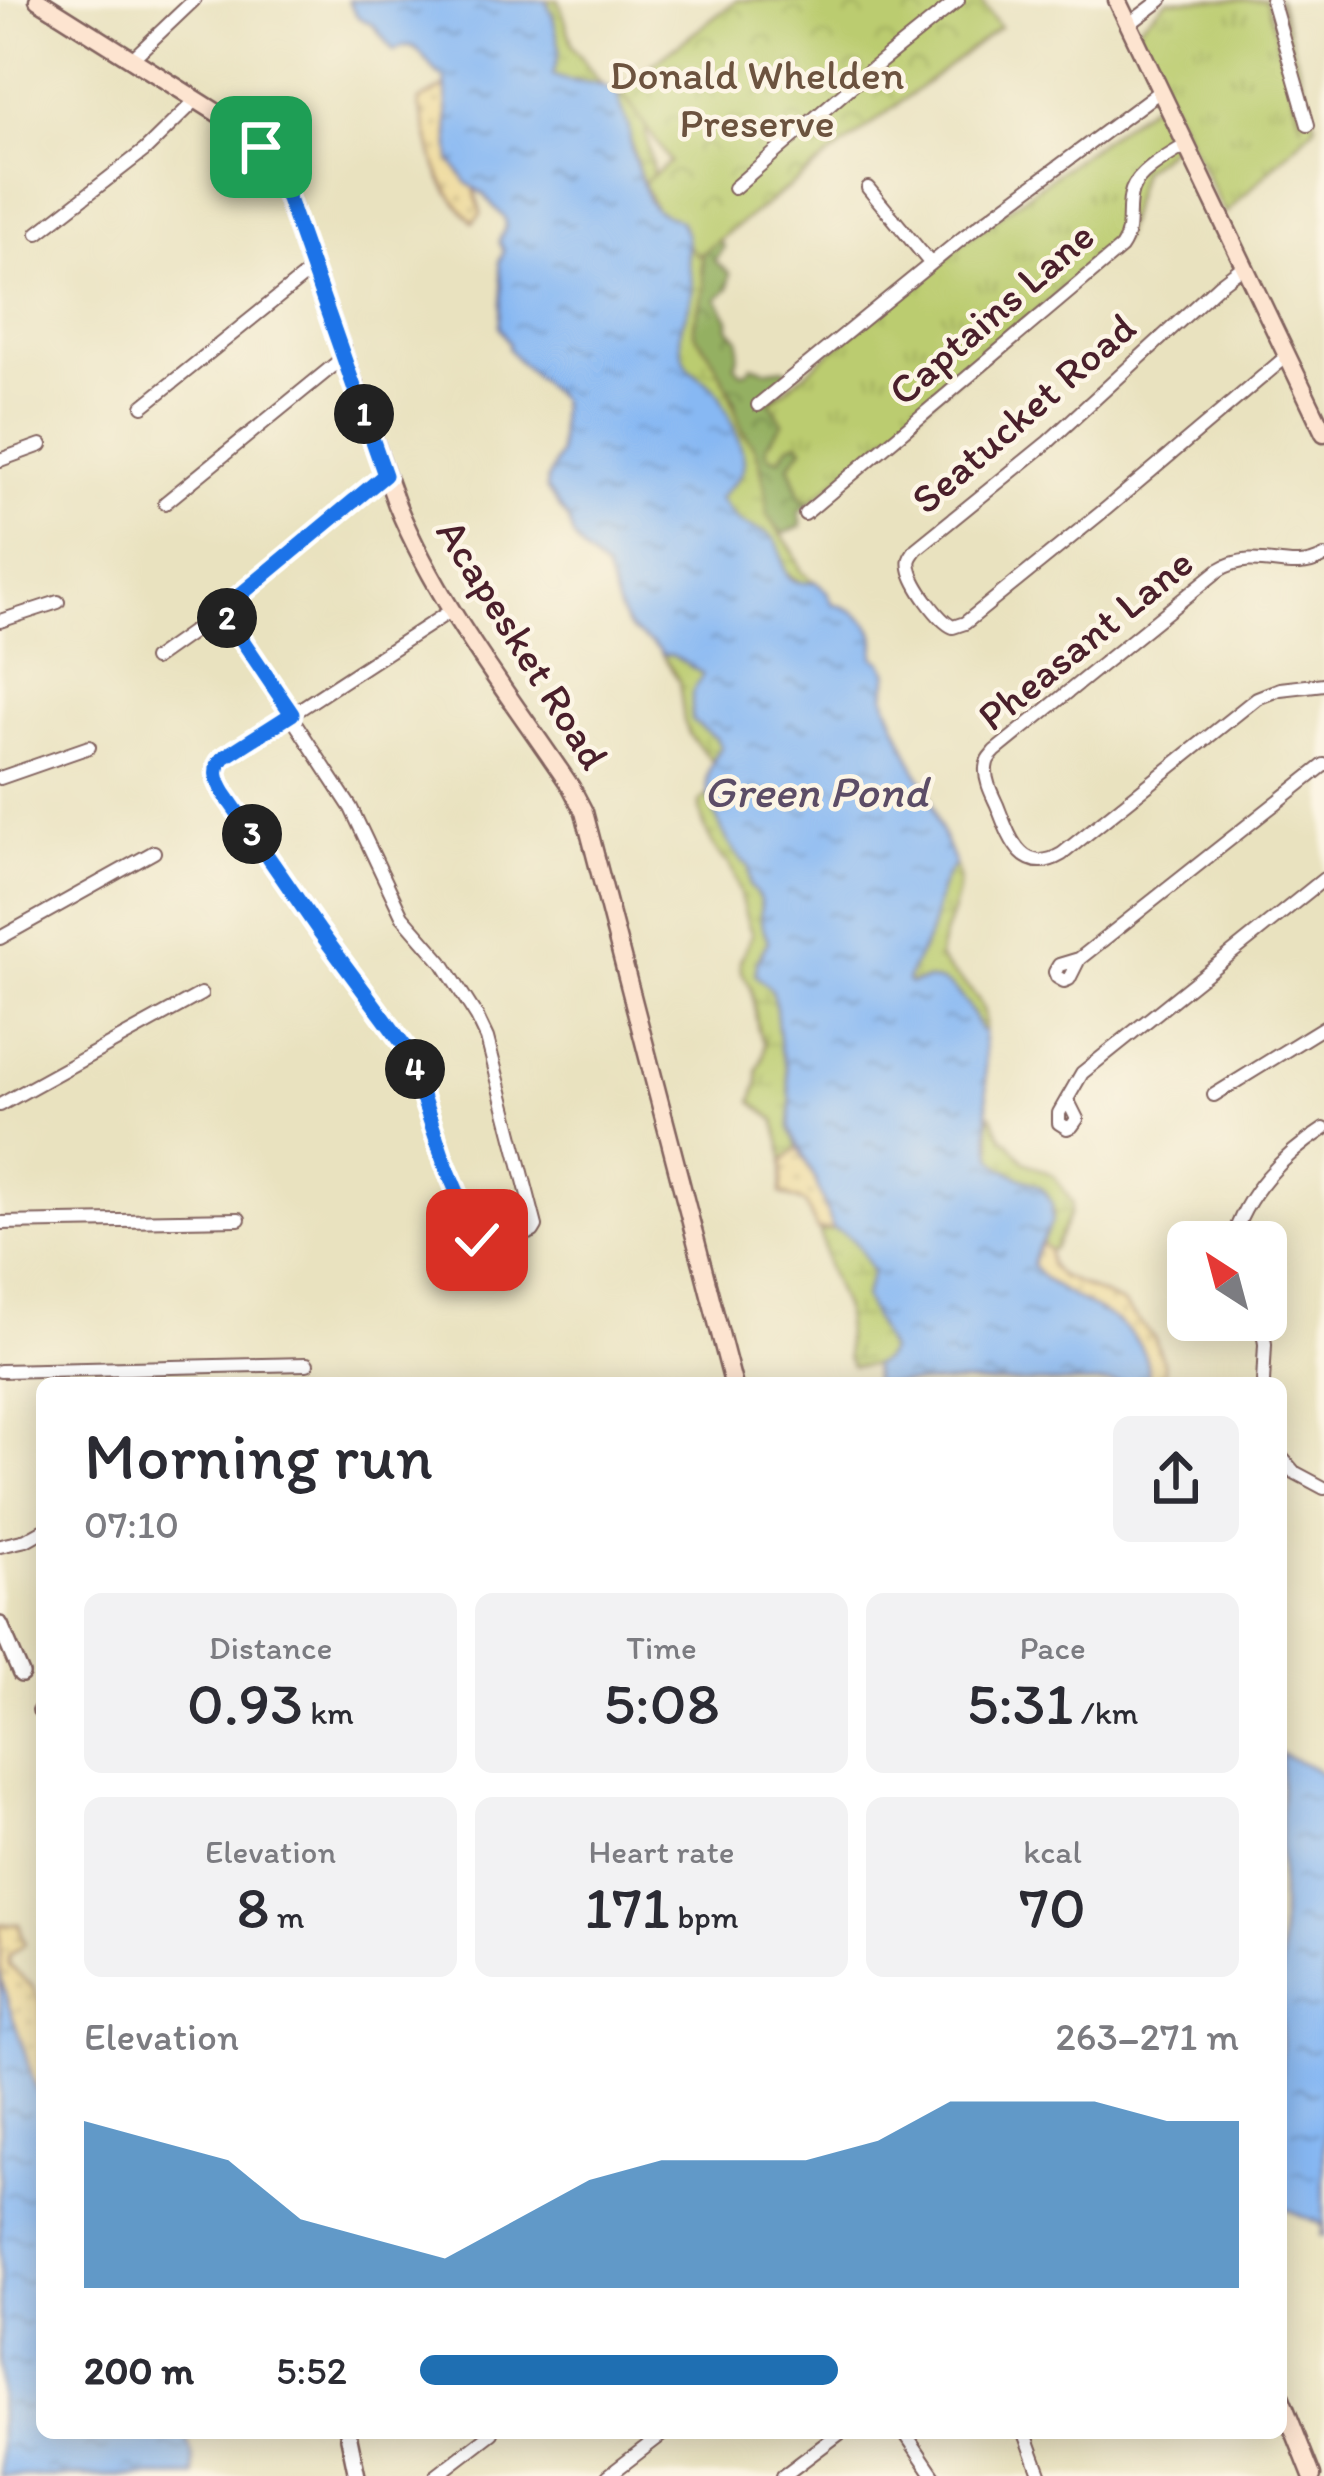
<!DOCTYPE html>
<html lang="en">
<head>
<meta charset="utf-8">
<style>
  :root { --surface:#fff; --page:#f2f2f3; --text:#2b2b33; --muted:#7c7c81; --accent:#1f6fb2 }
  body { margin:0; font-family:Itim,sans-serif; background:var(--page); color:var(--text); height:100vh; display:flex; flex-direction:column; font-size:45px; white-space:nowrap }
  * { box-sizing:border-box; margin:0 }
  p { font-size:39px; color:var(--muted) }
  .icon { flex:none; width:66px; height:66px; fill:none; stroke:currentColor; stroke-width:2; stroke-linecap:round; stroke-linejoin:round }
  .map { position:relative; flex:1; overflow:hidden }
  .side { position:absolute; left:36px; top:1377px; width:1251px; height:1062px; display:flex; flex-direction:column; background:var(--surface); border-radius:18px; box-shadow:0 6px 30px #0003 }
  .side>* { flex:none }
  .needle { width:78px; rotate:324deg }
  .tools { position:absolute; left:1167px; top:1221px; display:grid; gap:24px }
  .tools a { display:grid; place-items:center; width:120px; height:120px; border-radius:18px; background:var(--surface); box-shadow:0 6px 30px #0003; font-size:60px }
  .pin { position:absolute; display:grid; place-items:center; width:102px; height:102px; color:#fff; margin:-51px; border-radius:24px; box-shadow:0 6px 18px #0006 }
  .km { position:absolute; width:60px; height:60px; margin:-30px; border-radius:50%; background:#222; color:#fff; font-size:33px; line-height:60px; text-align:center }
  .round { display:grid; place-items:center; flex:none; width:126px; height:126px; border-radius:18px; background:var(--page) }
  .headline { display:flex; align-items:center; justify-content:space-between; height:204px; padding:0 48px }
  h1 { font-size:66px; font-weight:600; line-height:90px }
  .metrics { display:grid; grid-template-columns:repeat(3,1fr); gap:18px; height:204px; padding:12px 48px }
  .metrics div { display:grid; align-content:center; border-radius:18px; background:var(--page); text-align:center }
  .metrics b { font-size:60px; font-weight:600 }
  .metrics small { font-size:33px; font-weight:400 }
  .metrics p { font-size:33px }
  .chart { height:336px; padding:24px 48px }
  .chart p { display:flex; justify-content:space-between }
  .chart svg { width:100%; height:216px; margin-top:12px; fill:var(--accent); opacity:.7 }
  ul { padding:0 48px; list-style:none; font-size:39px }
  li { display:grid; grid-template-columns:192px 144px 1fr; align-items:center; height:90px }
  li i { height:30px; border-radius:15px; background:var(--accent) }
  .map>svg:first-child { display:block }
  .grass { fill:url(#grass-tufts); stroke:#82764d; stroke-width:3 }
  .forest { fill:url(#forest-crowns); stroke:#6f6846; stroke-width:3 }
  .wetland { fill:url(#wetland-marsh); stroke:#82764d; stroke-width:3 }
  .sand { fill:url(#sand-dots); stroke:#9c7c64; stroke-width:3 }
  .park { fill:url(#park-crowns); stroke:#82764d; stroke-width:3 }
  .water { fill:url(#water-ripples); stroke:#686c8f; stroke-width:3 }
  .lines { fill:none; stroke-linecap:round; stroke-linejoin:round }
  .minor-casing { stroke:#82635f; stroke-width:16 }
  .tertiary-casing { stroke:#82635f; stroke-width:20 }
  .secondary-casing { stroke:#82635f; stroke-width:21 }
  .minor { stroke:#fff; stroke-width:12 }
  .tertiary { stroke:#fff; stroke-width:15 }
  .secondary { stroke:#fde4d0; stroke-width:16 }
  .route-casing { stroke:#fff; stroke-width:24 }
  .route { stroke:#1a73e8; stroke-width:15 }
  .labels { text-anchor:middle; dominant-baseline:central; stroke-width:9; stroke-linejoin:round; paint-order:stroke }
  .park-label { font-size:42px; fill:#6c533f; stroke:#fcf5e5 }
  .street-label { font-size:42px; fill:#4a1f2b; stroke:#fcf5e5 }
  .water-label { font-size:45px; font-style:italic; fill:#5c4d67; stroke:#fcf5e5 }
</style>
</head>
<body>
<div class="map">
<svg width="1324" height="2476" viewBox="0 0 1324 2476">
  <defs>
    <pattern id="grass-tufts" width="24" height="20" patternUnits="userSpaceOnUse" patternTransform="scale(3)"><rect width="24" height="20" fill="#bbcc6f"/><path d="M3 7l-1-3M5 7V3M7 7l1-3M15 17l-1-3M17 17v-4M19 17l1-3" fill="none" stroke="#a2af60"/></pattern>
    <pattern id="forest-crowns" width="20" height="18" patternUnits="userSpaceOnUse" patternTransform="scale(3)"><rect width="20" height="18" fill="#94b062"/><path d="M2 6a3 3 0 1 1 6 0M12 15a3 3 0 1 1 6 0" fill="none" stroke="#7b8f51"/></pattern>
    <pattern id="wetland-marsh" width="20" height="14" patternUnits="userSpaceOnUse" patternTransform="scale(3)"><rect width="20" height="14" fill="#bbcc6f"/><path d="M1 5h8M5 5V1M11 12h8M15 12V8" fill="none" stroke="#a2af60"/></pattern>
    <pattern id="sand-dots" width="8" height="8" patternUnits="userSpaceOnUse" patternTransform="scale(3)"><rect width="8" height="8" fill="#eeda9e"/><path d="M2 2h.1M6 6h.1" fill="none" stroke="#cebb88" stroke-width="1.8" stroke-linecap="round"/></pattern>
    <pattern id="park-crowns" width="20" height="18" patternUnits="userSpaceOnUse" patternTransform="scale(3)"><rect width="20" height="18" fill="#bbcc6f"/><path d="M2 6a3 3 0 1 1 6 0M12 15a3 3 0 1 1 6 0" fill="none" stroke="#a2af60"/></pattern>
    <pattern id="water-ripples" width="26" height="14" patternUnits="userSpaceOnUse" patternTransform="scale(3)"><rect width="26" height="14" fill="#87b8f3"/><path d="M2 4q2-2 4 0t4 0M15 11q2-2 4 0t4 0" fill="none" stroke="#7095c5"/></pattern>
  </defs>
  <rect width="100%" height="100%" fill="#fcf5e5"/>
  <filter id="ink" filterUnits="userSpaceOnUse"><feTurbulence type="fractalNoise" baseFrequency=".00833" numOctaves="2"/><feDisplacementMap in="SourceGraphic" scale="24" xChannelSelector="R" yChannelSelector="G"/><feConvolveMatrix kernelMatrix="1 2 1 2 8 2 1 2 1" color-interpolation-filters="sRGB"/></filter>
  <filter id="wash" filterUnits="userSpaceOnUse"><feTurbulence type="fractalNoise" baseFrequency=".004" numOctaves="4" result="noise"/><feDisplacementMap in="SourceGraphic" scale="48" xChannelSelector="R" yChannelSelector="G"/><feGaussianBlur stdDeviation="2.7" result="paint"/><feColorMatrix in="noise" values="0 0 0 0 0 0 0 0 0 0 0 0 0 0 0 0 0 1.4 0 .05"/><feComposite in="paint" operator="in"/></filter>
  <g filter="url(#wash)">
    <rect width="100%" height="100%" fill="#e9e2bf"/>
    <path class="grass" d="M1168,0H1266L1302,126L1277,0H1279L1315,122V126L1225,214L1136,32L1141,24Z
      M1156,101L1160,102L1178,142L1141,171L1122,239L810,503L802,500L789,465L802,448L799,443L788,446L780,459L767,456L766,446L783,423L770,402L967,239Z"/>
    <path class="forest" d="M719,240L724,247L715,261L730,273L729,288L717,299L729,319V328L739,339V354L735,365L741,372L747,371L752,365L767,370L784,368L790,373L770,402L783,423L766,446L768,456L780,459L788,446L798,442L803,448L789,465L802,500L810,503L799,512L802,526L783,534L767,515L766,493L747,437L737,420L734,400L710,354L693,333C694,319 701,306 703,292C706,277 700,265 703,250Z"/>
    <path class="wetland" d="M546,0H559L573,46L601,84L561,80L552,75L560,50L553,17Z
      M624,94L649,121L646,133L654,178L703,250L701,266L705,287L694,323V333L710,354L727,386L743,433L754,447L759,458L766,493L767,515L792,549L802,572L814,581L803,584L786,573L778,546L763,532L739,523L719,499C725,489 738,483 742,471C748,455 724,398 711,387C701,378 691,376 685,362C679,349 678,330 683,316C686,307 692,301 692,290C692,275 685,260 688,244L670,215L656,210L648,201L617,95Z
      M662,654L672,655L703,674L691,713L693,721L716,738L721,747L712,761L690,736L684,721L679,681Z
      M709,794L720,825L749,866L750,886C769,906 756,905 762,925C764,931 767,936 768,941L757,962L771,989L776,1008L780,1049L786,1066L791,1102L790,1130L798,1147L783,1162C784,1148 777,1135 775,1120L752,1102L758,1083L757,1070L763,1057L764,1044L758,1030L751,987L741,971L740,961L752,934C742,914 742,892 732,870C724,854 731,869 720,855C710,842 699,819 700,802Z
      M955,865C968,894 940,930 939,959C956,982 992,996 984,1031L981,1030C972,1011 956,981 931,980C924,979 917,983 910,984L907,981C911,966 922,953 928,937C938,913 934,883 955,865Z
      M991,1115L1004,1140H1007L1025,1162L1053,1175L1072,1202L1071,1212L1054,1248L1049,1251L1042,1243L1054,1214C1045,1169 1000,1187 992,1155C991,1151 993,1148 992,1144C990,1131 986,1128 991,1115Z
      M833,1229L847,1233L856,1240L870,1267L872,1277L864,1298L889,1351C880,1367 869,1367 852,1366L847,1358L844,1309L828,1269L820,1232Z"/>
    <path class="sand" d="M445,87L448,92C448,123 444,169 475,188C474,197 480,204 481,214L473,222C457,205 441,186 435,163C429,144 427,124 419,106V101Z
      M798,1147L815,1179L833,1229L817,1230L805,1203L781,1194L783,1162Z
      M1042,1243L1049,1251C1048,1263 1049,1267 1059,1275L1122,1303L1155,1339L1164,1363V1383H1150C1148,1374 1148,1362 1144,1354C1123,1307 1060,1304 1031,1265L1035,1253Z
      M19,1924L25,1944L9,1956V1965L33,1987L42,2007V2094L40,2095C28,2082 27,2066 23,2050C18,2028 7,2007 2,1984C0,1965 0,1944 0,1925Z"/>
    <path class="park" d="M737,0H980L1000,27L698,256L657,213L643,183L670,162L620,89Z"/>
    <path class="water" d="M348,0H546L553,17L560,50L553,75C573,86 597,79 616,92L629,128L631,148L648,201L656,210L680,221C682,225 687,233 687,238C689,244 686,250 687,256C688,268 694,280 692,293C689,318 674,324 683,355C688,374 701,376 713,387C722,396 744,449 744,462C743,479 726,487 719,499C726,506 730,515 738,521C748,530 765,529 774,539C790,557 772,588 816,582L826,591L833,604C848,607 869,618 874,635C876,642 874,650 874,657L881,661L888,673L885,695L887,704L915,769L929,791L938,823L955,865C935,883 938,913 928,937C922,953 911,966 907,981L910,984C917,983 924,979 931,980C956,981 972,1011 980,1030L984,1031C985,1064 987,1098 988,1128C988,1138 992,1147 992,1157L1003,1169L1041,1187L1052,1204V1222L1035,1253L1032,1265C1060,1304 1123,1306 1144,1354C1147,1362 1148,1374 1150,1383H874L873,1366L883,1360L889,1351L864,1298L872,1272C862,1252 856,1235 833,1229L815,1179L790,1130L791,1102L786,1066L780,1049L776,1008L771,989L756,975L757,962L768,941C767,936 764,931 762,925C756,905 769,907 750,886L749,866C732,855 707,805 707,783C707,769 715,758 721,747L716,738L692,721V693L703,674L672,655L662,654L659,649L630,629L620,612L605,570L585,553L573,536L568,519L546,489L547,480L559,454L560,400C542,382 524,369 508,348L509,344L499,326L502,289L499,262L504,251L499,241L506,226L505,219L483,194L467,183L451,161L445,79C424,69 421,32 394,51L373,25L358,17Z
      M1281,1753C1295,1763 1315,1763 1324,1778V2236L1321,2235L1323,2229L1320,2223L1281,2207Z
      M0,1971C4,1998 15,2021 23,2046C30,2070 31,2079 42,2102V2433H185L193,2459L194,2476H0Z"/>
  </g>
  <g filter="url(#ink)">
    <g class="lines">
      <g class="minor-casing">
        <path id="minor" d="M1272,0L1308,125
          M1128,25L1161,0
          M132,59L194,0
          M734,188L868,72L958,0
          M868,188L931,264
          M38,233L145,150L197,99
          M1245,265L1220,284L1048,442L916,549C911,557 908,558 910,568C913,585 939,621 953,627L965,623L1107,508L1287,356
          M758,405L965,236L1160,91
          M143,406L313,269
          M0,460L41,445
          M165,503L344,357
          M805,514L1121,248C1134,230 1125,210 1132,190C1139,171 1170,155 1186,145
          M1324,557C1287,577 1259,546 1219,570L995,751C989,758 987,759 986,768C985,781 992,794 997,805C1009,835 1021,878 1062,854L1257,698L1280,689L1324,684
          M452,610L223,759L216,770L224,793L320,932L402,1040L414,1067L423,1101L449,1175L482,1252
          M222,611L351,808L402,916L442,962L477,1017L487,1038L536,1226L533,1231L502,1244
          M0,621L58,602
          M154,659L222,611L385,475
          M0,778L89,747
          M0,938L154,852
          M1079,959L1324,765
          M1079,959L1069,979L1064,981L1057,977L1055,972L1059,965Z
          M1214,1095L1324,1027
          M1067,1099L1077,1119L1072,1126L1067,1128L1059,1123V1113L1082,1073L1324,879
          M0,1105L201,994
          M0,1223L239,1219
          M1232,1242C1245,1194 1283,1155 1324,1129
          M1261,1320L1265,1344L1263,1383
          M0,1371L307,1364
          M1281,1457L1294,1472L1324,1488
          M0,1546L26,1540L42,1531
          M905,2433L934,2476
          M1025,2433L1041,2476
          M436,2476L492,2433
          M608,2476L664,2433
          M783,2476L840,2433"/>
      </g>
      <g class="tertiary-casing">
        <path id="tertiary" d="M0,1625L21,1674
          M41,1710L42,1711
          M348,2433L357,2476"/>
      </g>
      <g class="secondary-casing">
        <path id="secondary" d="M38,0L235,124L261,147L279,175L397,505C439,607 510,696 571,787L584,812L733,1383
          M1117,0L1324,433
          M1281,2398L1312,2476"/>
      </g>
      <use href="#minor" class="minor"/>
      <use href="#tertiary" class="tertiary"/>
      <use href="#secondary" class="secondary"/>
    </g>
  </g>
  <g class="lines" filter="url(#ink)">
    <g class="route-casing">
      <path id="route" d="M261,147L273,164L287,196L385,475L222,610L292,714L223,758C212,769 217,781 224,793L320,932L406,1048L444,1161L477,1240"/>
    </g>
    <use href="#route" class="route"/>
  </g>
  <g class="labels">
    <g class="park-label">
      <text x="757" y="74">Donald Whelden<tspan x="757" dy="48">Preserve</tspan></text>
    </g>
    <g class="street-label">
      <text transform="translate(991 313) rotate(-41)">Captains Lane</text>
      <text transform="translate(1023 413) rotate(-41)">Seatucket Road</text>
      <text transform="translate(1085 639) rotate(-39)">Pheasant Lane</text>
      <text transform="translate(523 644) rotate(58)">Acapesket Road</text>
    </g>
    <g class="water-label">
      <text x="816" y="791">Green Pond</text>
    </g>
  </g>
</svg>
<div class="tools">
<a><svg class="needle" viewBox="-14 -14 28 28"><path d="M0-13l5 13h-10z" fill="#e53935"/><path d="M0 13l5-13h-10z" fill="#7c7c81"/></svg></a>
</div>
<div class="pin" style="left:261px;top:147px;background:#1e9e55"><svg class="icon" aria-label="arrive" viewBox="0 0 24 24"><path d="M6 21V4h12l-3 4 3 4H6"/></svg></div>
<div class="pin" style="left:477px;top:1240px;background:#d93025"><svg class="icon" aria-label="check" viewBox="0 0 24 24"><path d="M5 12l5 5 9-10"/></svg></div>
<b class="km" style="left:364px;top:414px">1</b>
<b class="km" style="left:227px;top:618px">2</b>
<b class="km" style="left:252px;top:834px">3</b>
<b class="km" style="left:415px;top:1069px">4</b>
<section class="side">
<div class="headline"><div><h1>Morning run</h1><p>07:10</p></div><a class="round"><svg class="icon" aria-label="share" viewBox="0 0 24 24"><path d="M12 15V3M7 8l5-5 5 5M5 13v7h14v-7"/></svg></a></div>
<div class="metrics">
<div><p>Distance</p><b>0.93<small> km</small></b></div>
<div><p>Time</p><b>5:08</b></div>
<div><p>Pace</p><b>5:31<small> /km</small></b></div>
</div>
<div class="metrics">
<div><p>Elevation</p><b>8<small> m</small></b></div>
<div><p>Heart rate</p><b>171<small> bpm</small></b></div>
<div><p>kcal</p><b>70</b></div>
</div>
<div class="chart"><p><span>Elevation</span>263–271 m</p>
<svg viewBox="0 0 160 44" preserveAspectRatio="none"><path d="M0 44V10L10 14L20 18L30 30L40 34L50 38L60 30L70 22L80 18L90 18L100 18L110 14L120 6L130 6L140 6L150 10L160 10V44z"/></svg>
</div>
<ul>
<li><b>200 m</b>5:52<i style="width:51%"></i></li>
</ul>
</section>
</div>
</body>
</html>
